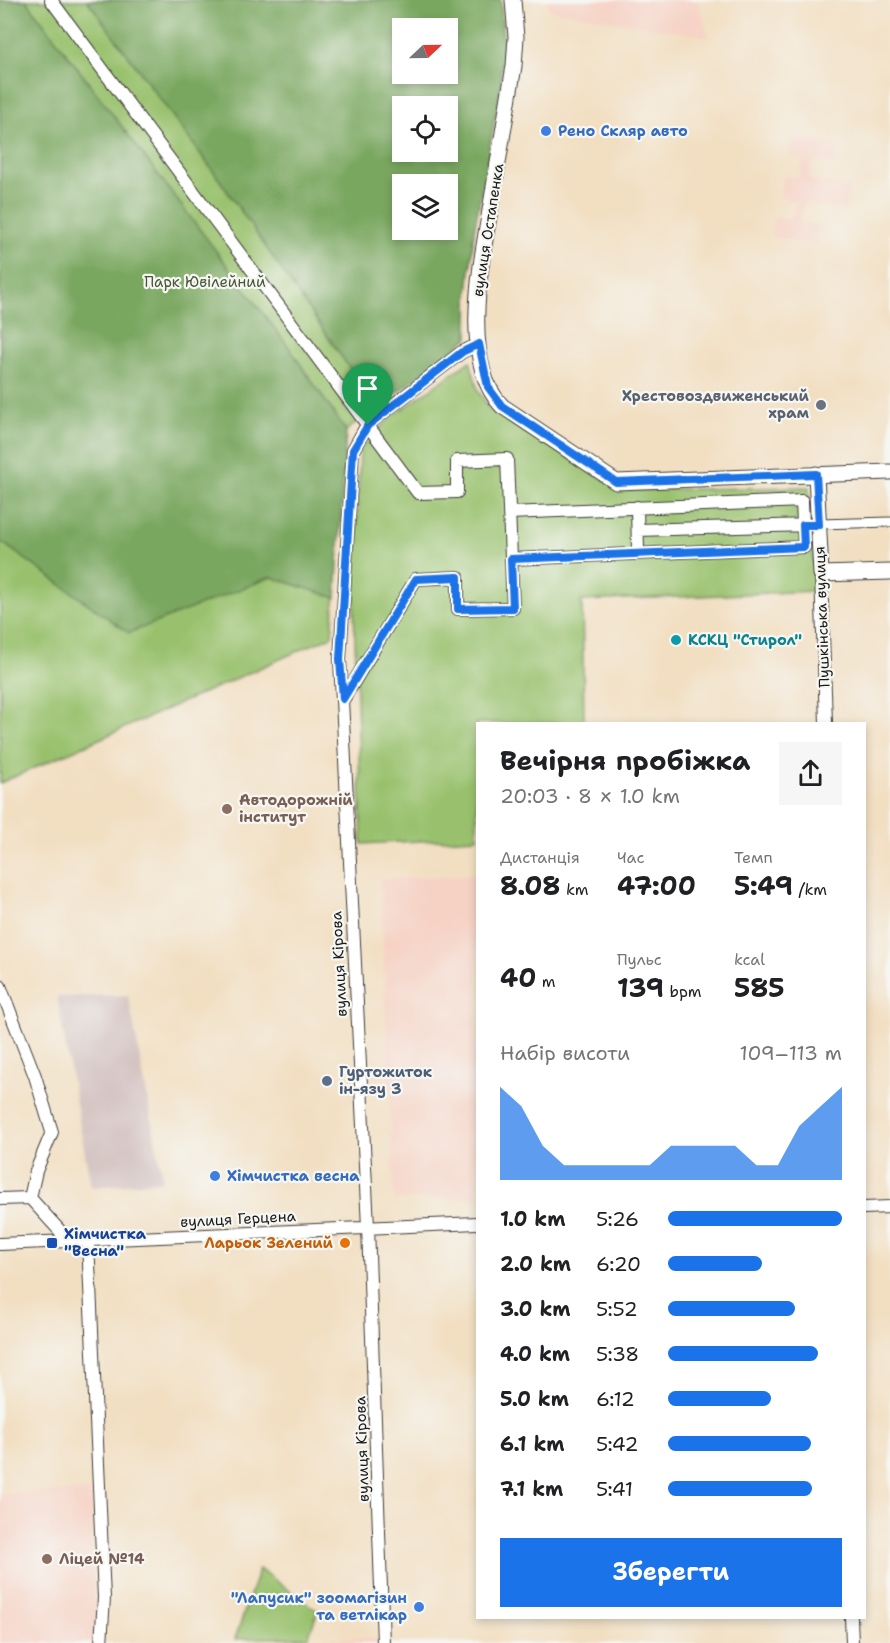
<!DOCTYPE html>
<html lang="uk">
<head>
<meta charset="utf-8">
<style>
  :root { --surface:#fff; --page:#f6f6f6; --text:#202124; --muted:#757577; --accent:#1a73e8 }
  body { margin:0; font-family:"Shantell Sans",sans-serif; background:var(--page); color:var(--text); height:100vh; display:flex; flex-direction:column; font-size:22px; white-space:nowrap }
  * { box-sizing:border-box; margin:0 }
  p { font-size:20px; color:var(--muted) }
  .icon { flex:none; width:33px; height:33px; fill:none; stroke:currentColor; stroke-width:2; stroke-linecap:round; stroke-linejoin:round }
  .map { position:relative; flex:1; overflow:hidden }
  .side { position:absolute; left:476px; top:722px; width:390px; height:897px; display:flex; flex-direction:column; background:var(--surface); border-radius:0px; box-shadow:0 3px 9px #0003 }
  .side>* { flex:none }
  .needle { width:39px; rotate:68deg }
  .fabs { position:absolute; left:392px; top:18px; display:grid; gap:12px }
  .fabs a { display:grid; place-items:center; width:66px; height:66px; border-radius:0px; background:var(--surface); box-shadow:0 3px 9px #0003; font-size:30px }
  .pin { position:absolute; display:grid; place-items:center; width:51px; height:51px; color:#fff; margin:-62px -26px; border-radius:50% 50% 50% 0; rotate:-45deg; box-shadow:0 0 6px #0007 }
  .pin .icon { rotate:45deg }
  .round { display:grid; place-items:center; flex:none; width:63px; height:63px; border-radius:0px; background:var(--page) }
  .summary { display:flex; align-items:center; justify-content:space-between; height:102px; padding:0 24px }
  h1 { font-size:27px; font-weight:700; line-height:45px }
  .stats { display:grid; grid-template-columns:repeat(3,1fr); gap:9px; height:102px; padding:6px 24px }
  .stats div { display:grid; align-content:center }
  .stats b { font-size:26px; font-weight:700 }
  .stats small { font-size:16px; font-weight:400 }
  .stats p { font-size:16px }
  .chart { height:168px; padding:12px 24px }
  .chart p { display:flex; justify-content:space-between }
  .chart svg { width:100%; height:108px; margin-top:6px; fill:var(--accent); opacity:.7 }
  .cta { display:flex; gap:12px; margin-top:auto; padding:12px 24px }
  .cta a { flex:1; height:69px; border-radius:0px; background:var(--accent); color:#fff; font-size:24px; font-weight:700; line-height:69px; text-align:center }
  ul { padding:0 24px; list-style:none; font-size:20px }
  li { display:grid; grid-template-columns:96px 72px 1fr; align-items:center; height:45px }
  li i { height:15px; border-radius:8px; background:var(--accent) }
  .map>svg:first-child { display:block }
  .built { fill:#f6d2c4 }
  .industrial { fill:#d1bfbe }
  .green { fill:#99c16d; stroke:#5a6e44; stroke-width:1.5; fill-rule:evenodd }
  .forest { fill:#7aa760; stroke:#4b623e; stroke-width:1.5; fill-rule:evenodd }
  .lines { fill:none; stroke-linecap:round; stroke-linejoin:round }
  .pedestrian-casing { stroke:#3c3935; stroke-width:11 }
  .minor-casing { stroke:#3c3935; stroke-width:14 }
  .tertiary-casing { stroke:#3c3935; stroke-width:17 }
  .pedestrian { stroke:#fff; stroke-width:9 }
  .minor { stroke:#fff; stroke-width:12 }
  .tertiary { stroke:#fff; stroke-width:15 }
  .route-casing { stroke:#fff; stroke-width:12 }
  .route { stroke:#1a73e8; stroke-width:8 }
  .shop-dot { fill:#3f7fe0; stroke:#f6f6f2; stroke-width:2 }
  .worship-dot { fill:#6b7280; stroke:#f6f6f2; stroke-width:2 }
  .culture-dot { fill:#0f9aa8; stroke:#f6f6f2; stroke-width:2 }
  .education-dot { fill:#8d6e63; stroke:#f6f6f2; stroke-width:2 }
  .service-dot { fill:#5c6f8a; stroke:#f6f6f2; stroke-width:2 }
  .transit-dot { fill:#1a4fb4; stroke:#f6f6f2; stroke-width:2 }
  .food-dot { fill:#e8710a; stroke:#f6f6f2; stroke-width:2 }
  .labels { text-anchor:middle; dominant-baseline:central; stroke-width:4.5; stroke-linejoin:round; paint-order:stroke }
  .shop-label { font-size:15px; font-weight:bold; fill:#366cbe; stroke:#f6f6f2; text-anchor:start }
  .street-label { font-size:15px; fill:#1c1c1c; stroke:#f6f6f2 }
  .park-label { font-size:15px; fill:#485638; stroke:#f6f6f2 }
  .worship-label { font-size:15px; font-weight:bold; fill:#5b616d; stroke:#f6f6f2; text-anchor:end }
  .culture-label { font-size:15px; font-weight:bold; fill:#0d838f; stroke:#f6f6f2; text-anchor:start }
  .education-label { font-size:15px; font-weight:bold; fill:#785e54; stroke:#f6f6f2; text-anchor:start }
  .service-label { font-size:15px; font-weight:bold; fill:#4e5e75; stroke:#f6f6f2; text-anchor:start }
  .transit-label { font-size:15px; font-weight:bold; fill:#164399; stroke:#f6f6f2; text-anchor:start }
  .food-label { font-size:15px; font-weight:bold; fill:#c56008; stroke:#f6f6f2; text-anchor:end }
</style>
</head>
<body>
<div class="map">
<svg width="890" height="1643" viewBox="0 0 890 1643">
  <rect width="100%" height="100%" fill="#f6f6f2"/>
  <filter id="ink" filterUnits="userSpaceOnUse"><feTurbulence type="fractalNoise" baseFrequency=".0167" numOctaves="2"/><feDisplacementMap in="SourceGraphic" scale="12" xChannelSelector="R" yChannelSelector="G"/><feConvolveMatrix kernelMatrix="1 2 1 2 8 2 1 2 1" color-interpolation-filters="sRGB"/></filter>
  <filter id="wash" filterUnits="userSpaceOnUse"><feTurbulence type="fractalNoise" baseFrequency=".008" numOctaves="4" result="noise"/><feDisplacementMap in="SourceGraphic" scale="24" xChannelSelector="R" yChannelSelector="G"/><feGaussianBlur stdDeviation="1.35" result="paint"/><feColorMatrix in="noise" values="0 0 0 0 0 0 0 0 0 0 0 0 0 0 0 0 0 1.4 0 .05"/><feComposite in="paint" operator="in"/></filter>
  <g filter="url(#wash)">
    <rect width="100%" height="100%" fill="#f2dfc2"/>
    <path class="built" d="M546,0H697L709,37L549,10Z
      M793,137L838,146L834,165L813,161L809,179L849,188L845,211L804,203L800,222L821,226L817,245L771,236L774,217L791,220L795,201L779,198L784,175L800,177L803,159L789,156Z
      M477,875V1197L394,1200L380,879Z
      M91,1491L96,1643H0V1494Z
      M379,1638V1643H231Z"/>
    <path class="industrial" d="M128,995L163,1181L91,1187L57,997Z"/>
    <path class="green" d="M0,0H501L503,46L500,92L474,231L468,293V338L346,431L332,636L0,783ZM402,28H447V74H402ZM402,106H447V152H402ZM402,184H447V230H402Z
      M470,361L478,390L489,409L621,490L809,487L815,591L582,601L584,723H477V838L362,844L354,611L360,449L391,417Z
      M259,1569L318,1611L308,1637L235,1639Z"/>
    <path class="forest" d="M0,0H26L288,346L346,431L336,598L271,577L129,633L0,541Z
      M87,0H501L503,46L500,92L474,231L468,293V338L377,408L216,175ZM402,28H447V74H402ZM402,106H447V152H402ZM402,184H447V230H402Z"/>
  </g>
  <g filter="url(#ink)">
    <g class="lines">
      <g class="pedestrian-casing">
        <path id="pedestrian" d="M819,524L890,522"/>
      </g>
      <g class="minor-casing">
        <path id="minor" d="M51,0L418,493L457,492V461L507,459L513,608L458,609V577L416,579L343,700
          M637,507L638,551
          M509,513L802,501L804,547L511,559
          M638,530L809,525
          M821,574L826,723
          M0,986L35,1076L52,1132L36,1171L30,1198
          M0,1199L30,1198L70,1242
          M864,1208L890,1207
          M88,1241L104,1598L101,1643
          M0,1244L477,1223
          M851,1617L852,1643
          M383,1643L368,1227L340,659L353,450L367,425L462,352L479,344"/>
      </g>
      <g class="tertiary-casing">
        <path id="tertiary" d="M513,0L516,37L514,66C507,108 500,151 493,193C484,250 457,360 502,406L616,482L890,472
          M816,474L821,574L890,572"/>
      </g>
      <use href="#pedestrian" class="pedestrian"/>
      <use href="#minor" class="minor"/>
      <use href="#tertiary" class="tertiary"/>
    </g>
  </g>
  <g class="lines" filter="url(#ink)">
    <g class="route-casing">
      <path id="route" d="M479,344L488,387L502,406L616,482L816,474L819,525H803L804,547L511,559L513,608L458,609V577L416,579L343,699L340,659L353,450L368,425L462,352Z"/>
    </g>
    <use href="#route" class="route"/>
  </g>
  <g class="shop-dot">
    <circle cx="546" cy="131" r="6"/>
    <circle cx="215" cy="1176" r="6"/>
    <circle cx="419" cy="1607" r="6"/>
  </g>
  <circle class="worship-dot" cx="821" cy="405" r="6"/>
  <circle class="culture-dot" cx="676" cy="640" r="6"/>
  <g class="education-dot">
    <circle cx="227" cy="809" r="6"/>
    <circle cx="47" cy="1559" r="6"/>
  </g>
  <circle class="service-dot" cx="327" cy="1081" r="6"/>
  <rect class="transit-dot" x="46" y="1237" width="12" height="12" rx="3"/>
  <circle class="food-dot" cx="345" cy="1243" r="6"/>
  <g class="labels">
    <g class="shop-label">
      <text x="558" y="131">Рено Скляр авто</text>
      <text x="227" y="1176">Хімчистка весна</text>
      <text x="407" y="1598" text-anchor="end">"Лапусик" зоомагізин<tspan x="407" dy="17">та ветлікар</tspan></text>
    </g>
    <g class="street-label">
      <text transform="translate(488 230) rotate(-81)">вулиця Остапенка</text>
      <text transform="translate(822 617) rotate(-92)">Пушкінська вулиця</text>
      <text transform="translate(339 964) rotate(-93)">вулиця Кірова</text>
      <text transform="translate(238 1219) rotate(-3)">вулиця Герцена</text>
      <text transform="translate(362 1449) rotate(-92)">вулиця Кірова</text>
    </g>
    <g class="park-label">
      <text x="205" y="282">Парк Ювілейний</text>
    </g>
    <g class="worship-label">
      <text x="809" y="396">Хрестовоздвиженський<tspan x="809" dy="17">храм</tspan></text>
    </g>
    <g class="culture-label">
      <text x="688" y="640">КСКЦ "Стирол"</text>
    </g>
    <g class="education-label">
      <text x="239" y="800">Автодорожній<tspan x="239" dy="17">інститут</tspan></text>
      <text x="59" y="1559">Ліцей №14</text>
    </g>
    <g class="service-label">
      <text x="339" y="1072">Гуртожиток<tspan x="339" dy="17">ін-язу 3</tspan></text>
    </g>
    <g class="transit-label">
      <text x="64" y="1234">Хімчистка<tspan x="64" dy="17">"Весна"</tspan></text>
    </g>
    <g class="food-label">
      <text x="333" y="1243">Ларьок Зелений</text>
    </g>
  </g>
</svg>
<div class="fabs">
<a><svg class="needle" viewBox="-14 -14 28 28"><path d="M0-13l5 13h-10z" fill="#e53935"/><path d="M0 13l5-13h-10z" fill="#757577"/></svg></a>
<a><svg class="icon" aria-label="locate" viewBox="0 0 24 24"><circle cx="12" cy="12" r="6"/><path d="M12 2v4M12 18v4M2 12h4M18 12h4"/></svg></a>
<a><svg class="icon" aria-label="layers" viewBox="0 0 24 24"><path d="M12 4l9 5-9 5-9-5zM3 14l9 5 9-5"/></svg></a>
</div>
<div class="pin" style="left:368px;top:425px;background:#1e9e55"><svg class="icon" aria-label="arrive" viewBox="0 0 24 24"><path d="M6 21V4h12l-3 4 3 4H6"/></svg></div>
<section class="side">
<div class="summary"><div><h1>Вечірня пробіжка</h1><p>20:03 · 8 × 1.0 km</p></div><a class="round"><svg class="icon" aria-label="share" viewBox="0 0 24 24"><path d="M12 15V3M7 8l5-5 5 5M5 13v7h14v-7"/></svg></a></div>
<div class="stats">
<div><p>Дистанція</p><b>8.08<small> km</small></b></div>
<div><p>Час</p><b>47:00</b></div>
<div><p>Темп</p><b>5:49<small> /km</small></b></div>
</div>
<div class="stats">
<div><b>40<small> m</small></b></div>
<div><p>Пульс</p><b>139<small> bpm</small></b></div>
<div><p>kcal</p><b>585</b></div>
</div>
<div class="chart"><p><span>Набір висоти</span>109–113 m</p>
<svg viewBox="0 0 160 44" preserveAspectRatio="none"><path d="M0 44V6L10 14L20 30L30 38L40 38L50 38L60 38L70 38L80 30L90 30L100 30L110 30L120 38L130 38L140 22L150 14L160 6V44z"/></svg>
</div>
<ul>
<li><b>1.0 km</b>5:26<i style="width:100%"></i></li>
<li><b>2.0 km</b>6:20<i style="width:54%"></i></li>
<li><b>3.0 km</b>5:52<i style="width:73%"></i></li>
<li><b>4.0 km</b>5:38<i style="width:86%"></i></li>
<li><b>5.0 km</b>6:12<i style="width:59%"></i></li>
<li><b>6.1 km</b>5:42<i style="width:82%"></i></li>
<li><b>7.1 km</b>5:41<i style="width:83%"></i></li>
</ul>
<div class="cta"><a>Зберегти</a></div>
</section>
</div>
</body>
</html>
